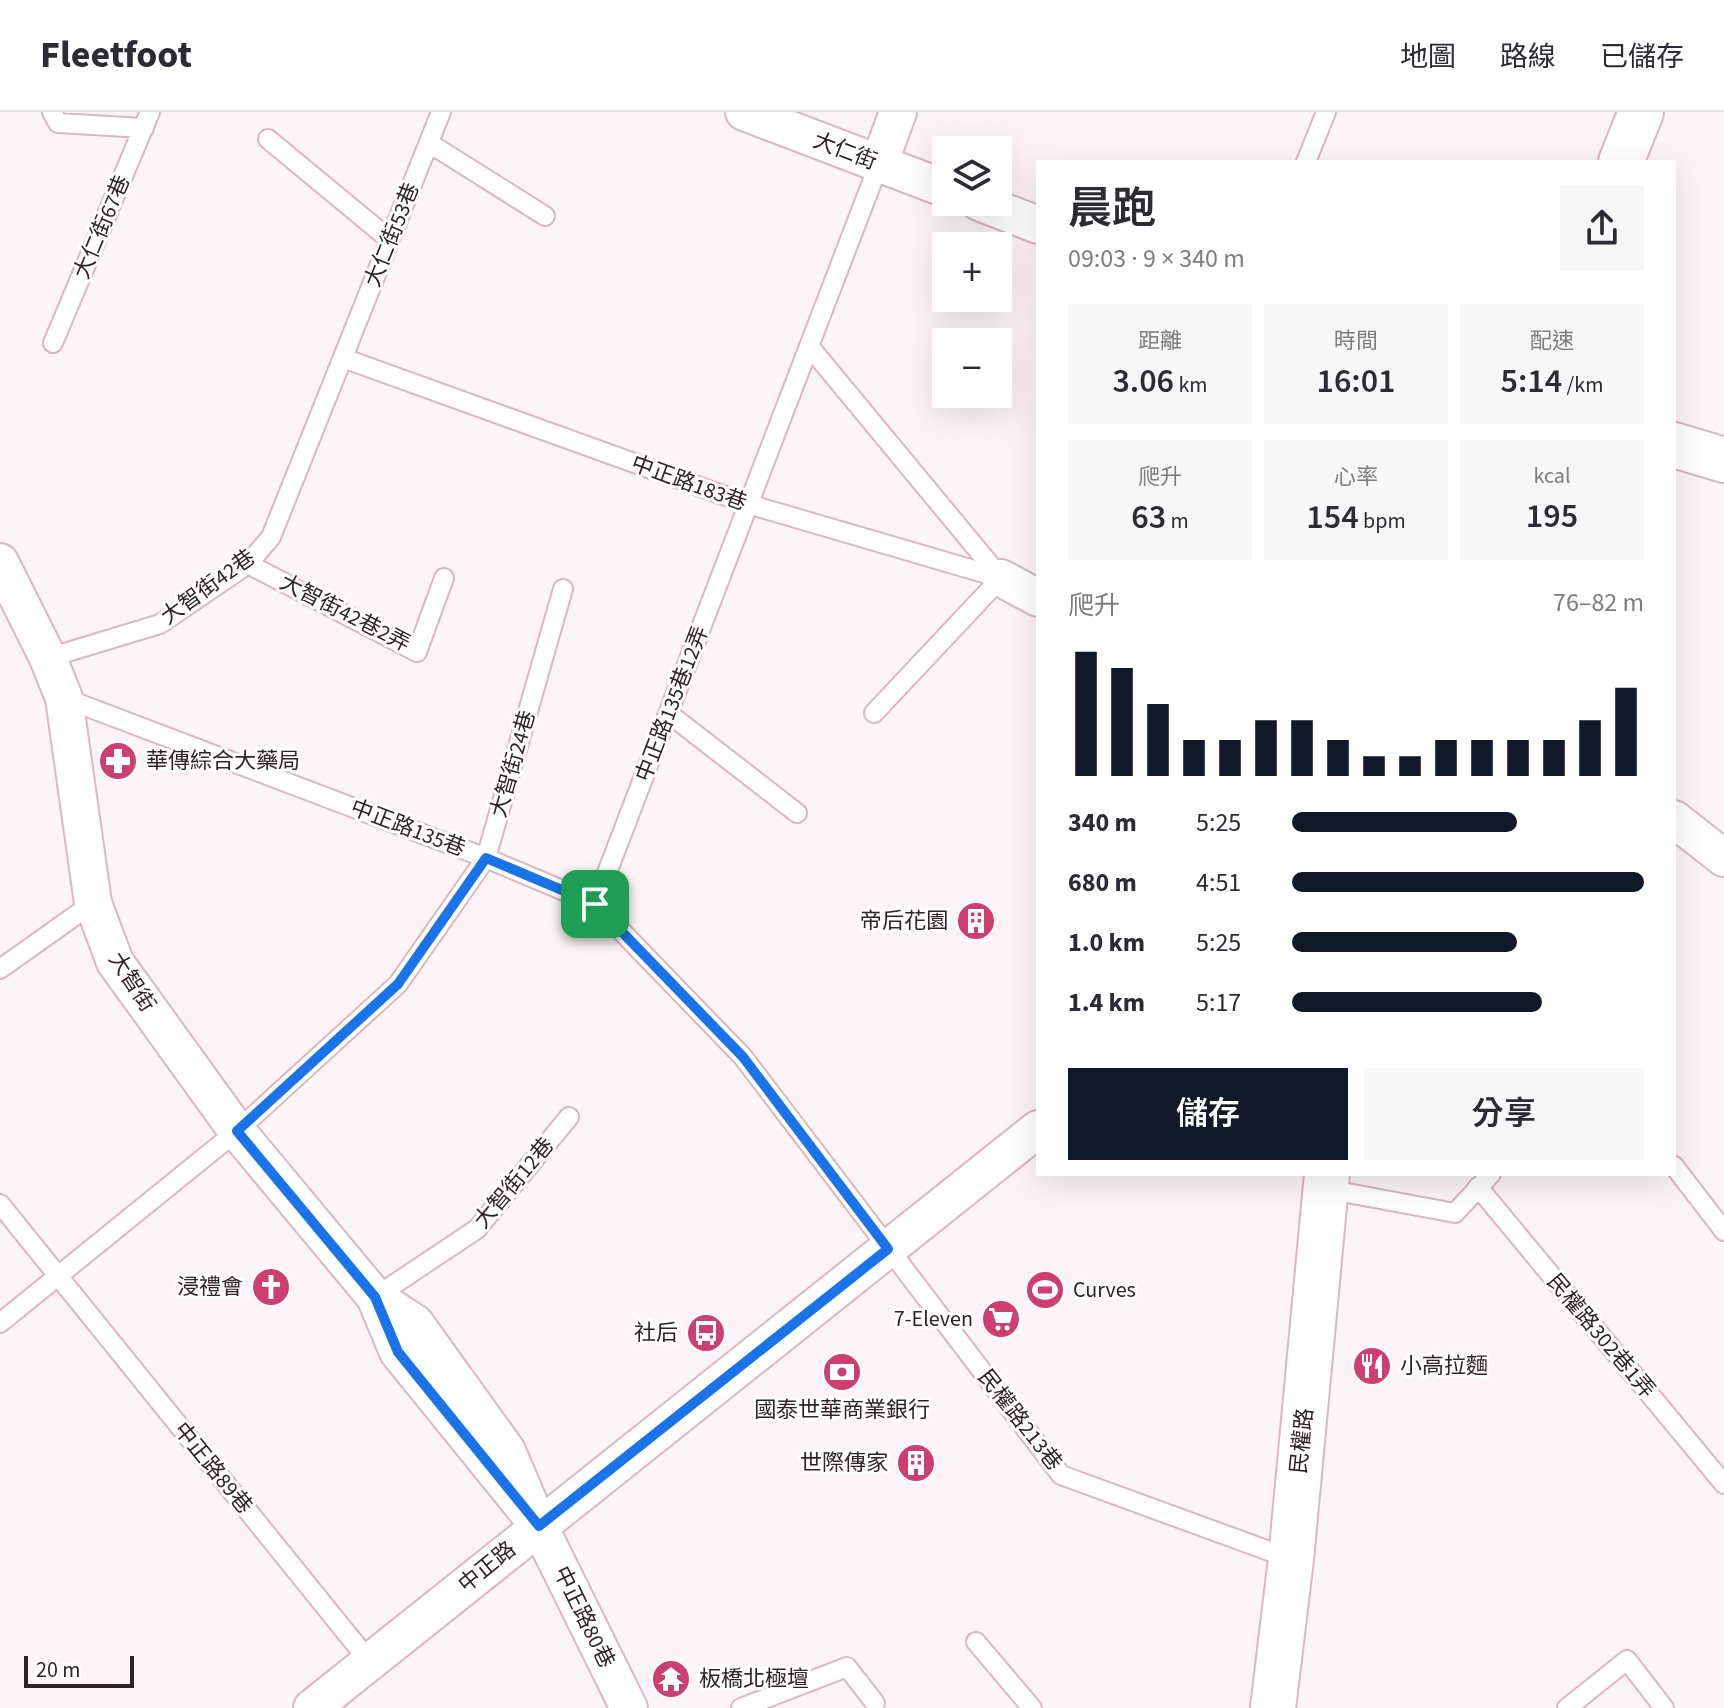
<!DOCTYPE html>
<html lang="zh-TW">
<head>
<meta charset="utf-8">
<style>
  :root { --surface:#fff; --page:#f7f7f7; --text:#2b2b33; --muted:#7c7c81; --line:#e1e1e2; --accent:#111827 }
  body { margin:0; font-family:"Source Sans 3","Noto Sans TC",sans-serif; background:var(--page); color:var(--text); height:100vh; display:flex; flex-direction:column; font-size:30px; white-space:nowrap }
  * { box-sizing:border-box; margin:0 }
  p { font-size:26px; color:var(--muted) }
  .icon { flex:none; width:44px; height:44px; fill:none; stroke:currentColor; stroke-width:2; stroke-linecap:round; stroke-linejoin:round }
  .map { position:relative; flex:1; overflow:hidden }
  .sheet { position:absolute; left:1036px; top:48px; width:640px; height:1016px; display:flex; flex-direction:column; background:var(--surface); border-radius:0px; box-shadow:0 8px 32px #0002 }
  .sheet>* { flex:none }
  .tools { position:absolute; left:932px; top:24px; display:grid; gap:16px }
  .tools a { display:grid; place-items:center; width:80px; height:80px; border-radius:0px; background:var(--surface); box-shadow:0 8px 32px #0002; font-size:40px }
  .scale { position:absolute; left:24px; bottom:20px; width:110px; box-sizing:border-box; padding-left:8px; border:4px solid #302225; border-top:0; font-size:22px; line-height:28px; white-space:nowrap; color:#302225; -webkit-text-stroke:6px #fff; paint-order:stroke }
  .pin { position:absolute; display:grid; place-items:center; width:68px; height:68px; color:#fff; margin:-34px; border-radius:16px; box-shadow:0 4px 12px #0006 }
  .round { display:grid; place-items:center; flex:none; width:84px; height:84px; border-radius:0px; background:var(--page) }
  .summary { display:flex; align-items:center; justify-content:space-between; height:136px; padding:0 32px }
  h1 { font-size:44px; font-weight:600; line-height:60px }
  .stats { display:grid; grid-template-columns:repeat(3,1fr); gap:12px; height:136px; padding:8px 32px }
  .stats div { display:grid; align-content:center; border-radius:0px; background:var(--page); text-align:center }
  .stats b { font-size:34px; font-weight:600 }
  .stats small { font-size:22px; font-weight:400 }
  .stats p { font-size:22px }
  .chart { height:224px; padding:16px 32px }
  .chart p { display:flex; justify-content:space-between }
  .chart svg { width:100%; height:144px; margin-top:8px; stroke:var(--accent); stroke-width:6 }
  .button { display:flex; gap:16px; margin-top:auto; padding:16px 32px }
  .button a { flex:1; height:92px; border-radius:0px; background:var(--accent); color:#fff; font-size:32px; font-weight:600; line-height:92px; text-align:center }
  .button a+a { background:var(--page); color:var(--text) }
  ul { padding:0 32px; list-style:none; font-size:26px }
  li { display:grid; grid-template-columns:128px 96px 1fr; align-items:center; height:60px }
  li i { height:20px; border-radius:10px; background:var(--accent) }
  header { display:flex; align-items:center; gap:48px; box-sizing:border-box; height:112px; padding:0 40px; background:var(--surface); border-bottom:2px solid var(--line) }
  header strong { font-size:38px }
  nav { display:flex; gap:44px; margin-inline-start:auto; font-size:28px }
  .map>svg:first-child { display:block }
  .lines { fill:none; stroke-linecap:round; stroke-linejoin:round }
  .lane-casing { stroke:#dcb7be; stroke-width:22 }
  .street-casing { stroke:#dcb7be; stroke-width:40 }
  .secondary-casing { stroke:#dcb7be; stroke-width:48 }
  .lane { stroke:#fff; stroke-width:18 }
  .street { stroke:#fff; stroke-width:36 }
  .secondary { stroke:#fff; stroke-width:44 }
  .route-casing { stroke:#fff; stroke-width:16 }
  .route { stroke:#1a73e8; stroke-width:10 }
  .labels { text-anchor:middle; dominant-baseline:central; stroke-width:6; stroke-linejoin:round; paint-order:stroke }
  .street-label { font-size:22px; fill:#302225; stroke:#fff }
  .poi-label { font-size:22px; fill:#302225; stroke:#fff; text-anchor:end }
</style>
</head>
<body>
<header>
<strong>Fleetfoot</strong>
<nav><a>地圖</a><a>路線</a><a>已儲存</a></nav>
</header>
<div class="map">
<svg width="1724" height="1596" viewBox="0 0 1724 1596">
  <rect width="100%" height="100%" fill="#fcf4f6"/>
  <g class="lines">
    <g class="lane-casing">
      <path id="lane" d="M52,0L58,11L144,16
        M268,27L390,128
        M429,31L545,104
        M1306,50L1326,0
        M53,231L150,0
        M809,234L1001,466
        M343,246L748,392L1001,466
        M248,452L417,540L444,466
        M48,546L160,512L248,452L271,425L441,0
        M64,586L486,746L595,792L743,945L1061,1363L1291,1447
        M668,601L797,701
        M874,601L1001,466
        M595,792L879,52
        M0,857L93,791
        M1674,1054L1724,1119
        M1478,1075L1724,1372
        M1326,1077L1455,1101L1491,1062
        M0,1092L369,1549
        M375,1185L477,1117L569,1005
        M0,1211L237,1019L398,872L486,746L563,477
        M976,1530L1032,1596
        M741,1596L847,1555L875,1591
        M1567,1596L1627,1548L1664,1596"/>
    </g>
    <g class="street-casing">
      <path id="street" d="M744,0L946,77
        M879,52L898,0
        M979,90L1038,113
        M0,450L48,546L64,586L93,791L115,850L237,1019L375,1185L398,1240L539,1414
        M1001,466L1038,486
        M1674,707L1724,746
        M375,1185L415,1211L507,1339L539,1414L629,1596
        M312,1596L1038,1017"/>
    </g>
    <g class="secondary-casing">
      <path id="secondary" d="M1621,50L1641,0
        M1674,333L1724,348
        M1273,1596L1291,1447L1327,1062"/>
    </g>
    <use href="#lane" class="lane"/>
    <use href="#street" class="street"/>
    <use href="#secondary" class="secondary"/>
  </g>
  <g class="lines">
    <g class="route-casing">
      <path id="route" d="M486,746L595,792L743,945L888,1137L539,1414L398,1240L375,1185L237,1019L398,872Z"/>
    </g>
    <use href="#route" class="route"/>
  </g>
  <defs>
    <g id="pharmacy-disc" transform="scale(2)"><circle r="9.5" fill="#cd3f6d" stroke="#fff"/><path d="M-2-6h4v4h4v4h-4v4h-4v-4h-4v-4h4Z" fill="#fff"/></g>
    <g id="building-disc" transform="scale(2)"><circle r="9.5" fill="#cd3f6d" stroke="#fff"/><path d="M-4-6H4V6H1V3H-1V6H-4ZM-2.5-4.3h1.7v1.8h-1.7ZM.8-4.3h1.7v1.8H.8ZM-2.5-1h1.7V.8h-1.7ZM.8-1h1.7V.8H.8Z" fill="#fff"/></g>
    <g id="church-disc" transform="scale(2)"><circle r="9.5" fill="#cd3f6d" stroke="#fff"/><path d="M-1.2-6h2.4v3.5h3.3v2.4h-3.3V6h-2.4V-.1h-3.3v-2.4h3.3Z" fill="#fff"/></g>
    <g id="stadium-disc" transform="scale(2)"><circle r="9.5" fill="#cd3f6d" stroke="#fff"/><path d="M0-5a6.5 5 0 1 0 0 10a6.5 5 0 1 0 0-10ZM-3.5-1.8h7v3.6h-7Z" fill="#fff"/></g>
    <g id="supermarket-disc" transform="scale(2)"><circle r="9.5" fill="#cd3f6d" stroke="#fff"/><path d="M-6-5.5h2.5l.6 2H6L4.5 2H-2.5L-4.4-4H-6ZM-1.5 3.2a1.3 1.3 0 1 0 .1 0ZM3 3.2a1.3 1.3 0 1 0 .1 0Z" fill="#fff"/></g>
    <g id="bus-disc" transform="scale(2)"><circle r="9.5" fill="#cd3f6d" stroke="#fff"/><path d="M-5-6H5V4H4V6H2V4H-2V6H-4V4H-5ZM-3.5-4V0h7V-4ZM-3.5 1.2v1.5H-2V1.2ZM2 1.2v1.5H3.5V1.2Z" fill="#fff"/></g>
    <g id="restaurant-disc" transform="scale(2)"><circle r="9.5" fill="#cd3f6d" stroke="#fff"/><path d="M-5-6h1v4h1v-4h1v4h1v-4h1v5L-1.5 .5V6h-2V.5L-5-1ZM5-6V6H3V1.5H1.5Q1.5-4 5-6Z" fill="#fff"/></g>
    <g id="bank-disc" transform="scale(2)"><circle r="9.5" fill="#cd3f6d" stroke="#fff"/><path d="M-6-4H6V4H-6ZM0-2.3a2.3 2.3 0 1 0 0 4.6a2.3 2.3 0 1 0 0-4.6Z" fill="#fff"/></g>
    <g id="temple-disc" transform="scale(2)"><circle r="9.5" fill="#cd3f6d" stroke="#fff"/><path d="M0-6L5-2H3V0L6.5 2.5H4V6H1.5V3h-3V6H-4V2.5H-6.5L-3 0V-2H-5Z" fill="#fff"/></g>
  </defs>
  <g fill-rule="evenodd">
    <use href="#pharmacy-disc" x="118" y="649"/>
    <use href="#building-disc" x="976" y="809"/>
    <use href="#church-disc" x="271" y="1175"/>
    <use href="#stadium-disc" x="1045" y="1178"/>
    <use href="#supermarket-disc" x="1001" y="1207"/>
    <use href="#bus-disc" x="706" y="1221"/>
    <use href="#restaurant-disc" x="1372" y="1254"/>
    <use href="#bank-disc" x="842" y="1260"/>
    <use href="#building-disc" x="916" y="1351"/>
    <use href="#temple-disc" x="671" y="1567"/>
  </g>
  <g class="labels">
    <g class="street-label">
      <text transform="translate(845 39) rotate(21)">大仁街</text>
      <text transform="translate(102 115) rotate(-67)">大仁街67巷</text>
      <text transform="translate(392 123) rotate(-68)">大仁街53巷</text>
      <text transform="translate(689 371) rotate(20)">中正路183巷</text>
      <text transform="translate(208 475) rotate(-36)">大智街42巷</text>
      <text transform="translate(345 501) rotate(27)">大智街42巷2弄</text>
      <text transform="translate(672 592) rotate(-69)">中正路135巷12弄</text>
      <text transform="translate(513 652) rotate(-74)">大智街24巷</text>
      <text transform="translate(408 716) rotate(21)">中正路135巷</text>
      <text transform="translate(132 870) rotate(57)">大智街</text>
      <text transform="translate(514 1071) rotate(-50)">大智街12巷</text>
      <text transform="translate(1601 1224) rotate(50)">民權路302巷1弄</text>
      <text transform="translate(1020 1308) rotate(52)">民權路213巷</text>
      <text transform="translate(1302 1329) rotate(-84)">民權路</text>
      <text transform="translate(213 1356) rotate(51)">中正路89巷</text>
      <text transform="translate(487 1455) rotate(-39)">中正路</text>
      <text transform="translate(584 1505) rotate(64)">中正路80巷</text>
    </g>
    <g class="poi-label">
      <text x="146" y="649" text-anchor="start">華傳綜合大藥局</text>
      <text x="948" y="809">帝后花園</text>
      <text x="243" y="1175">浸禮會</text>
      <text x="1073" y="1178" text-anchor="start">Curves</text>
      <text x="973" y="1207">7-Eleven</text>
      <text x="678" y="1221">社后</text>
      <text x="1400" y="1254" text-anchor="start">小高拉麵</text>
      <text x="842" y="1298" text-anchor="middle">國泰世華商業銀行</text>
      <text x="888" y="1351">世際傳家</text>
      <text x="699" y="1567" text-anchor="start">板橋北極壇</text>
    </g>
  </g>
</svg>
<div class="tools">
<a><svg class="icon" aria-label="layers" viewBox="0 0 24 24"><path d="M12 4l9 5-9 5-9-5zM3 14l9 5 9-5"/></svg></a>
<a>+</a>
<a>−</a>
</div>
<div class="scale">20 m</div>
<div class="pin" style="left:595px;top:792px;background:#1e9e55"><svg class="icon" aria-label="arrive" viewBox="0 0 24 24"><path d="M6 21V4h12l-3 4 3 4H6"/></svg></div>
<section class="sheet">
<div class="summary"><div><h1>晨跑</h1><p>09:03 · 9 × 340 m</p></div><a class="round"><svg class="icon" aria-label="share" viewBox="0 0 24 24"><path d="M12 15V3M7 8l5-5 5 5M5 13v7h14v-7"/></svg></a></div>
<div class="stats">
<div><p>距離</p><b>3.06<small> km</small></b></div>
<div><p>時間</p><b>16:01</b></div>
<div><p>配速</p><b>5:14<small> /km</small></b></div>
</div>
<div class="stats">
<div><p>爬升</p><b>63<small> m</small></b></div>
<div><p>心率</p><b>154<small> bpm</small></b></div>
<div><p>kcal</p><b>195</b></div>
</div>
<div class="chart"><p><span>爬升</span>76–82 m</p>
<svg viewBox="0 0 160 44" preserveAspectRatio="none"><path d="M5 44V6M15 44V11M25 44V22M35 44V33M45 44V33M55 44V27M65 44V27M75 44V33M85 44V38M95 44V38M105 44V33M115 44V33M125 44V33M135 44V33M145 44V27M155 44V17"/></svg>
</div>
<ul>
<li><b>340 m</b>5:25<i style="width:64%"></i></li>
<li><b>680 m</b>4:51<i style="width:100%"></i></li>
<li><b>1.0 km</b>5:25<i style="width:64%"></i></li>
<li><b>1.4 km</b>5:17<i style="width:71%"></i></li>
</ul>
<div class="button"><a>儲存</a><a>分享</a></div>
</section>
</div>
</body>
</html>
